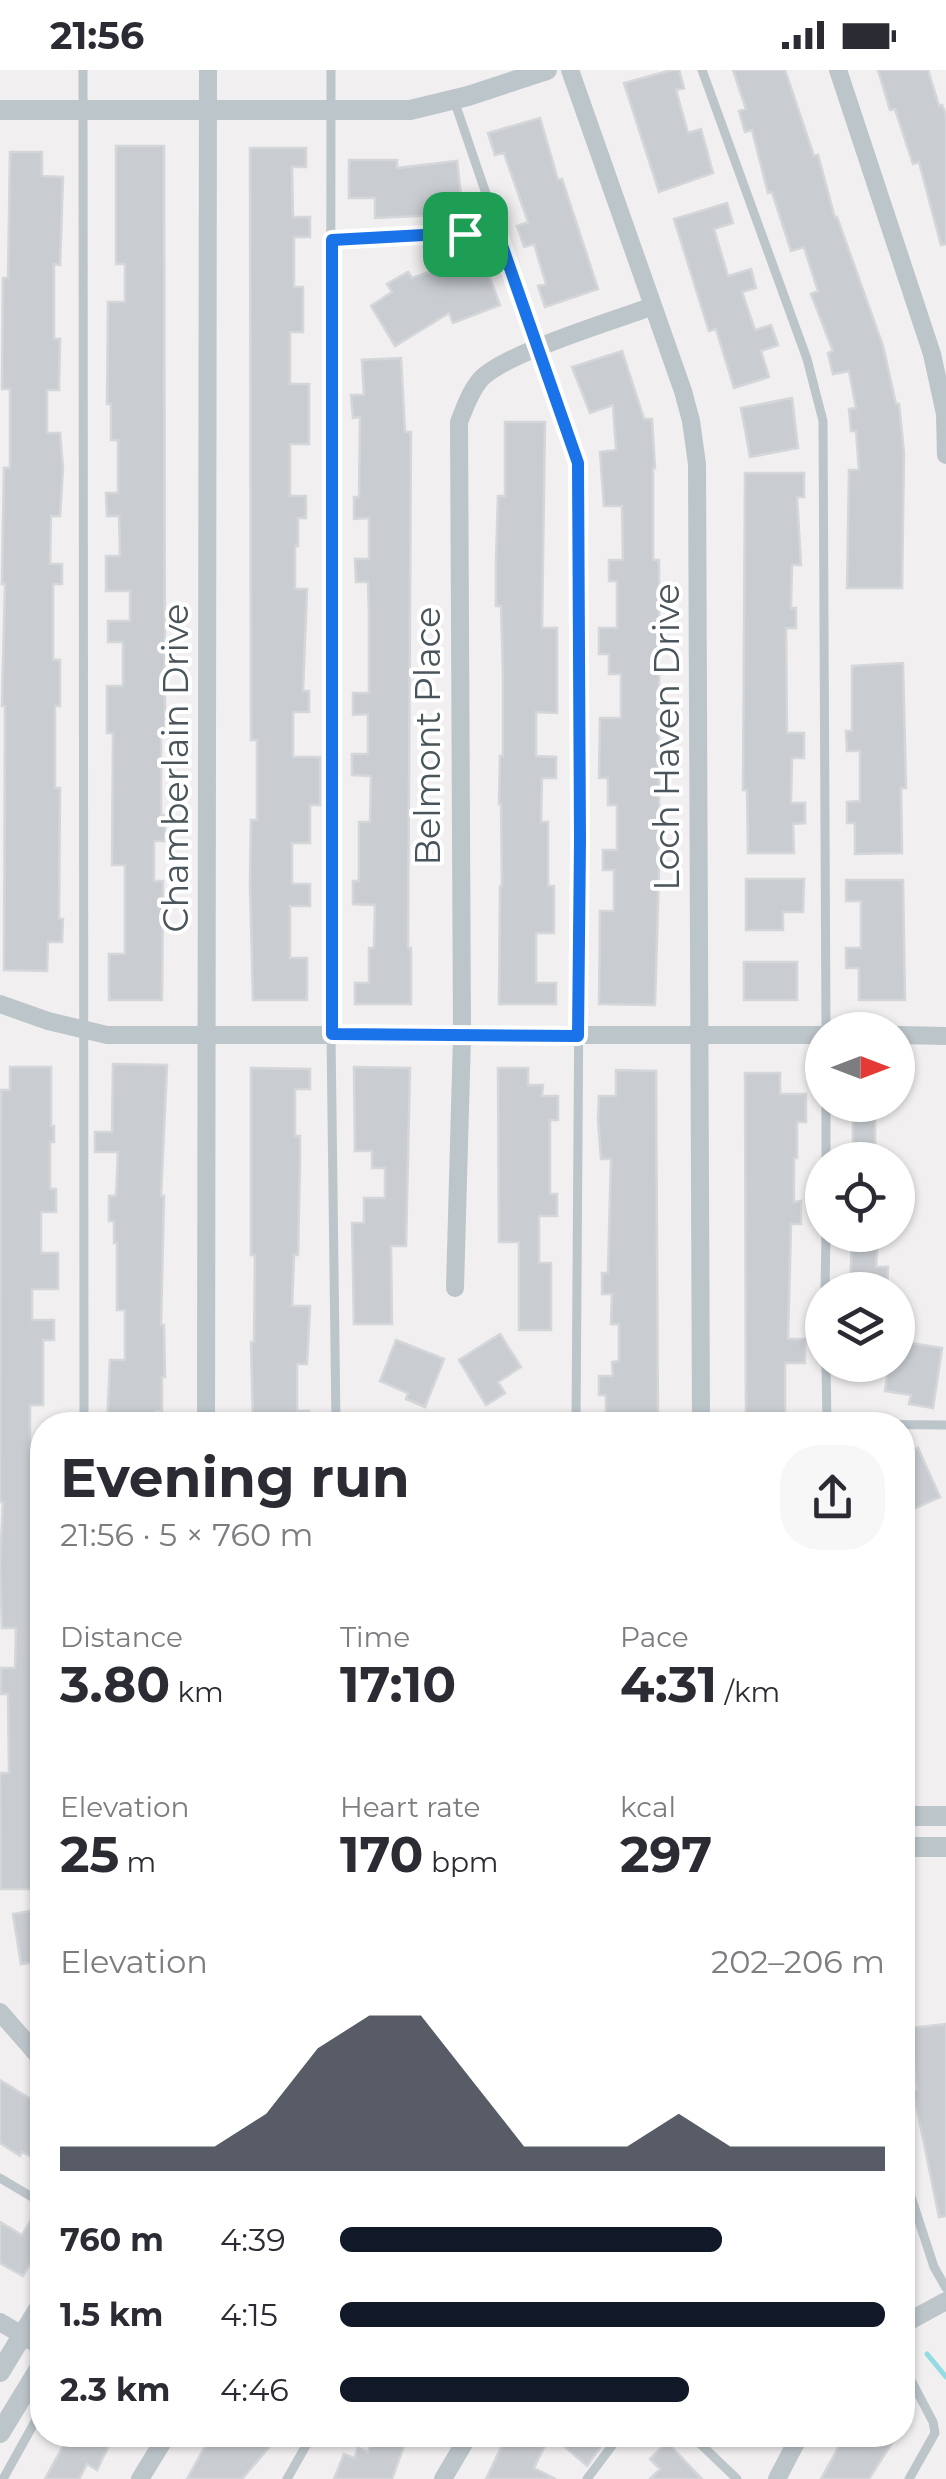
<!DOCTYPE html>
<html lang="en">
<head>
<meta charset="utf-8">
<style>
  :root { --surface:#fff; --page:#f7f7f7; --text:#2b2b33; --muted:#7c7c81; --accent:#111827 }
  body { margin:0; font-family:Montserrat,sans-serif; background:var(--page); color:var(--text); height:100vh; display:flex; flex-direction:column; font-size:38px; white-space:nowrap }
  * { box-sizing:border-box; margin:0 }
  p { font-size:32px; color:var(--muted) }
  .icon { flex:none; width:55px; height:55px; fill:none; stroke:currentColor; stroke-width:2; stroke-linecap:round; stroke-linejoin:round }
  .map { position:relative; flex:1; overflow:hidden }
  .panel { position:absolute; left:30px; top:1342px; width:885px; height:1035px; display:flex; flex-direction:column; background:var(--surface); border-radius:40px; box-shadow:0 2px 8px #0004 }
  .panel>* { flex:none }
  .needle { width:65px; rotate:90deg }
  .controls { position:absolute; left:805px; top:942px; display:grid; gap:20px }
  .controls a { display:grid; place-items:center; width:110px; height:110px; border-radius:50%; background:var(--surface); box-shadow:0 2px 8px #0004; font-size:50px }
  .pin { position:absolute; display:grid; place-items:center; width:85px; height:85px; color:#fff; margin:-42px; border-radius:20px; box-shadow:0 5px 15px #0006 }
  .round { display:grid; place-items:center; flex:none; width:105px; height:105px; border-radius:40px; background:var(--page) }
  .headline { display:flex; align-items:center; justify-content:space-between; height:170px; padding:0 30px }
  h1 { font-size:55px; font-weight:700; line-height:75px }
  .metrics { display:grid; grid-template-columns:repeat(3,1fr); gap:15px; height:170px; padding:10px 30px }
  .metrics div { display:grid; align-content:center }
  .metrics b { font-size:50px; font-weight:700 }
  .metrics small { font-size:28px; font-weight:400 }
  .metrics p { font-size:28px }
  .chart { height:280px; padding:20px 30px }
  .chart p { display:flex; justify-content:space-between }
  .chart svg { width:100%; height:180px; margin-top:10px; fill:var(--accent); opacity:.7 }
  ul { padding:0 30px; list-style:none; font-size:32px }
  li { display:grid; grid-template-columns:160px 120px 1fr; align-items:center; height:75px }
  li i { height:25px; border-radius:12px; background:var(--accent) }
  .status { display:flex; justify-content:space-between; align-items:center; height:70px; padding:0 50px; background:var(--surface); direction:ltr }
  .status svg { height:28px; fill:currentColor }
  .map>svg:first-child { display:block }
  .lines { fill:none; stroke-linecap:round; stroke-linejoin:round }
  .stream { stroke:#94dbe3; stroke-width:5 }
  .building { fill:#c9cdd1; stroke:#d4d6da; stroke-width:2.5 }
  .service { stroke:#bcc5ca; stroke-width:9 }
  .minor { stroke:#bcc5ca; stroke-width:18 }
  .tertiary { stroke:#bcc5ca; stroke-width:20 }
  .route-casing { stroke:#fff; stroke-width:20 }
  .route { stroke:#1a73e8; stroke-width:12 }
  .labels { text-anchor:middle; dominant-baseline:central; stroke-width:8; stroke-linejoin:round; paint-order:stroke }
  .street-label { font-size:35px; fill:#49545b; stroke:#fff }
</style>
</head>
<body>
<div class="status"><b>21:56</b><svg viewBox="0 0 49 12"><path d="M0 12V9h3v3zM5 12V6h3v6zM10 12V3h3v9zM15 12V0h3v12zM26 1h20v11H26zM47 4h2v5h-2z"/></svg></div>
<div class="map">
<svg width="946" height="2409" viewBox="0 0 946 2409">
  <rect width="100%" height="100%" fill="#f1efef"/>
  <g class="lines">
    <path class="stream" d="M927,2284L946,2307"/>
  </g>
  <path class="building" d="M672,0H679L684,18L676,20L688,63L701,59L713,103L659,122L624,13Z
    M733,0H785L814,86L818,85L835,148L837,147L883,276L896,334H899L904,383L902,518H847L849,400H859L856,361H851L849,339L856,338L849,301L833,304L828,283L833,281L811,224L818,221L804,177L791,181L772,122L768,123L752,60L745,62L739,41L746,39Z
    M878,0H928L939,36L942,35L946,45V174L941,175L919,92L913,94L895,39L890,40Z
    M540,48L558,110L562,109L598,219L545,237L538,216L546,214L534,174L524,177L517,156L528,152L504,83L495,85L488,63Z
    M116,76H164L165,663H161V745H165V771H154V811H163L162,930H109V884H125V795H112L113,663H107V616H123V572H108V551H130V521H106V486H120L119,446H107L106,423H118V370H111V334H107L108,232H125V194H116Z
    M250,78H306V97H292L293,147H310V167H294V217H303V262H290V314H309V374H290V426H306V448H298V476H295V519H307L303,621H309V642H293V687H320V735H310V773H292V814H310V836H290V888H307V930H253L250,814L251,750H257V670H251Z
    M10,82H42V106L63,107L60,195L54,194V269H60L59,320H47V363H60L63,398L60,446H51L50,494H62V514H53V590H60V636H55V718H60L59,849H63L62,872H48L47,901L4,900L5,636H2L5,514H2L4,398H10V319H2L3,208H8Z
    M349,90H397V98L457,91L461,125L437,128L439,145L375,148V128H349Z
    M727,133L733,153L714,159L728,206L751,199L756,218L742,222L755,260L771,255L778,275L761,281L769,307L734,318L716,259L709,261L674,149Z
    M454,193L459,205L485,195L500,235L453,253L449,243L395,276L371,236L392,222L387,214L408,202L412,208Z
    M622,281L644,349H652L655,398H653V490H659V799L655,935L599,934L600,841H614V800H603V780H617V735H608V708H599L600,648H621V604H609V584H599V558H617V511H609V490H623L622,436H604L600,382L616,380L613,335L590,343L572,297Z
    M401,288L405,362H411L408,878H411V934H355V913H369V878H374L375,835L353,834V811H359V752H370L371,706L352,705V684H368V644L353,645V623H369V544L368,512H356L355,489H369V448L354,449V427H359L360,347L353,348L351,325H364L362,290Z
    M792,328L798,378L750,387L741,338Z
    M505,352H545L542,558H557V643L536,642V686L556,687V708H542L541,752H548V816H554V863H536V913H556V934H499L500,816H502L501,734H499L500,686H503V605L501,536H496V489L498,426H505Z
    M745,403H804V427H797L801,495H792L791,538H796V558H786L787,663H804V688H792L791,733H805V753L793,754L794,783H748L747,720H743Z
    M903,593L906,718H901L902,783L855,784V753H847V732L860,731V681H847L846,661H852V596Z
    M746,809H804L803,842H783V860H746Z
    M846,810H903L905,930H859V898H846V878H861V831H846Z
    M744,892H797V930H744Z
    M113,994L167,995L161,1126H164L161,1255H164L165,1307H162V1341H155V1355H107L110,1290H125V1240H117V1173H114V1151H109V1126H116L118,1082H95V1062H112Z
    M10,997H51V1056H54V1072H50V1119H56V1142H41V1183H58V1219H32V1250H54V1270H43V1335H30V1378H42V1724H39L42,1819H1L0,1703H9L8,1624H1V1598H15L16,1558H2L0,1494L3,1432H0L1,1020H10Z
    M354,997L410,998L406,1176H391L392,1254H354L352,1153H364V1128H385V1098H372V1081H355Z
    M251,998L310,999V1019H295V1066H300V1090L298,1185H294L292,1236H310L307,1294H297V1341H309V1355H253L251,1272H254L255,1185H251Z
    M498,998H528V1015H543L542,1026H558V1050H550V1124H557V1146H539V1193H551V1260H519V1172H499Z
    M616,1000L656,1001L658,1355H606V1325H599V1306H613L612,1292L619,1291V1254H611L612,1224H602V1203H608L611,1089H601L598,1050L599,1026H616Z
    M745,1003H780V1024H806V1052H797V1088H794V1132L801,1131V1154H791L788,1269H805V1293H785V1355H746Z
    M853,1035H875V1079H853Z
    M852,1165H878L876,1197H888L887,1220H850Z
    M500,1264L521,1297L498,1312L505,1323L486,1335L459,1290Z
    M396,1270L444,1289L425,1337L406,1329L408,1323L380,1311Z
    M898,1271L942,1278L933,1338L909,1334L911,1325L885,1321L889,1295H898Z
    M918,1378L940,1427L902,1444V1385Z
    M42,1839V1891L21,1894L13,1844Z
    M946,1954V2146L939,2147L913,2020L917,2019L910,1958Z
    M0,2010L42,2036V2092L22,2082L20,2086L0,2073Z
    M31,2150L42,2157V2172L23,2206L0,2193V2152L22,2165Z
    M69,2365H114L97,2400L87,2394L79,2409H45Z
    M216,2365H261L272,2374L242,2409H187L203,2380Z
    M374,2365H408L392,2409H334L344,2384L354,2388L358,2378L368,2382Z
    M507,2365H550L534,2398L556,2409H486Z
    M551,2365H598L605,2371L587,2396Z
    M845,2365H897L869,2409H821Z
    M667,2372L702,2409H650L660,2399L650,2389Z"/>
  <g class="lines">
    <path class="service" d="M83,0L84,1355
      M331,0L330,887L336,1355
      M702,0L807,289L823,351L826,960
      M454,30L578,393L580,771L576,1355
      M331,170L497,161
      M826,1035V1090
      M825,1220L826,1165
      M826,1295L827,1355
      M827,1354L946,1355
      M902,2099L934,2197L946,2218
      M0,2108L42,2133
      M902,2293L933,2352L935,2363L909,2409
      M691,2365L737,2409
      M3,2409L42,2339
      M287,2409L312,2365
      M587,2409L620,2365"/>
    <path class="minor" d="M570,0L683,321L691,351L697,394L701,1355
      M838,0L932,284L945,344L946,385
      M0,934L48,951L107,965H822
      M898,965L946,966
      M455,1218L462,966L459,352C465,337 470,322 480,310C502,284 616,250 653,236
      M206,1355L208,0
      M0,1942L42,1990
      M0,2252L42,2277
      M902,2255L946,2231
      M140,2409L167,2365
      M443,2409L469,2365
      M777,2409L800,2365"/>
    <path class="tertiary" d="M0,40H410L468,26L547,0
      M902,1746H946
      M902,1777H946
      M0,2302L42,2233
      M0,2363L42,2294"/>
  </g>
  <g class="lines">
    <g class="route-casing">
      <path id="route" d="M497,161L578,393L580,770L578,966L332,964V170Z"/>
    </g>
    <use href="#route" class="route"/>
  </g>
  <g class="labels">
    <g class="street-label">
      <text transform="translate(427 666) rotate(-90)">Belmont Place</text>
      <text transform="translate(666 667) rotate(-90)">Loch Haven Drive</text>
      <text transform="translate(175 698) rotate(-90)">Chamberlain Drive</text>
    </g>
  </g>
</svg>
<div class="controls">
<a><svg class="needle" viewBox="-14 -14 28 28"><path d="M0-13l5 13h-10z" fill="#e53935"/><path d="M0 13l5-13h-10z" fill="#7c7c81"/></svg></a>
<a><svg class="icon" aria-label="locate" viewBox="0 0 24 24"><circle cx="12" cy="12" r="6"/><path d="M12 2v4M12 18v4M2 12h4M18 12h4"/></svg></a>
<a><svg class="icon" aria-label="layers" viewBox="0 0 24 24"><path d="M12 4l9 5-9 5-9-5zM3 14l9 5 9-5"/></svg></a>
</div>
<div class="pin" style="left:465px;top:164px;background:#1e9e55"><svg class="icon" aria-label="arrive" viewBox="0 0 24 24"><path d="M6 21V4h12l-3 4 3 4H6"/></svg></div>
<section class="panel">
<div class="headline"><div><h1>Evening run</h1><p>21:56 · 5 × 760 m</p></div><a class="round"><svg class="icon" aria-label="share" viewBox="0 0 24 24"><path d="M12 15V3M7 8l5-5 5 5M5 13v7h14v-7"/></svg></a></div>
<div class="metrics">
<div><p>Distance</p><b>3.80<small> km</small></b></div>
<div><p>Time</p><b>17:10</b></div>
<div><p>Pace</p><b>4:31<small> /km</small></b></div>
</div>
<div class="metrics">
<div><p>Elevation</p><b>25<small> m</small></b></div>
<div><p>Heart rate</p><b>170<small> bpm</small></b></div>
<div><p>kcal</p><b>297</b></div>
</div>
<div class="chart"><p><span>Elevation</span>202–206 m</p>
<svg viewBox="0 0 160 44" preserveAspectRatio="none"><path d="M0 44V38L10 38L20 38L30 38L40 30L50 14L60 6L70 6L80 22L90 38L100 38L110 38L120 30L130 38L140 38L150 38L160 38V44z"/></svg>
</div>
<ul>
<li><b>760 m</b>4:39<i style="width:70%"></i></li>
<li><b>1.5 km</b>4:15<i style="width:100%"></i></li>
<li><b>2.3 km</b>4:46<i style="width:64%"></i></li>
</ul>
</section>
</div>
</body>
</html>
